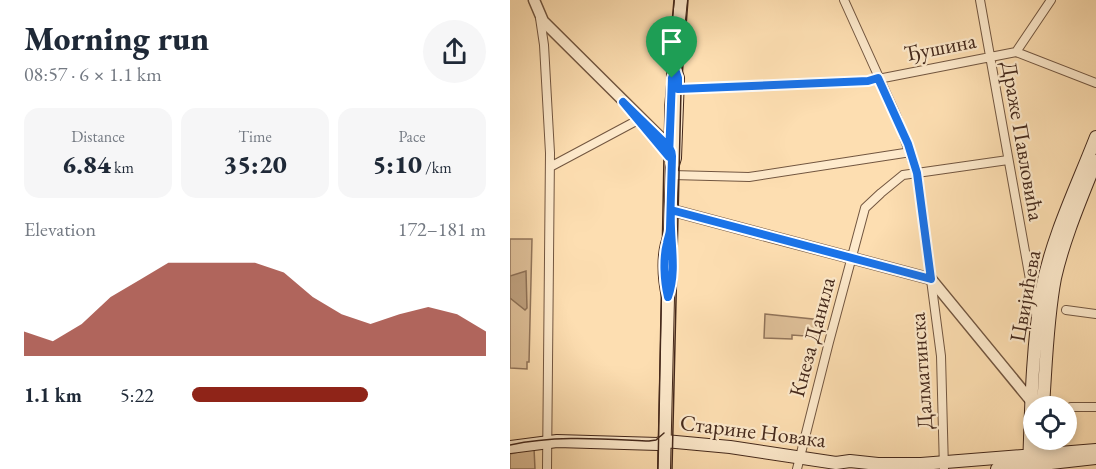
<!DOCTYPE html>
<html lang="en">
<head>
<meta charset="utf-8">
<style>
  :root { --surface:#fff; --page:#f6f6f7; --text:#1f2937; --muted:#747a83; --accent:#8f2418 }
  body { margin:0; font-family:"EB Garamond",serif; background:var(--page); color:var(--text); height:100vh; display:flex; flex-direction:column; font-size:22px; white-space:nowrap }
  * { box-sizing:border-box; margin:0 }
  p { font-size:20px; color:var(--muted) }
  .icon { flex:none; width:33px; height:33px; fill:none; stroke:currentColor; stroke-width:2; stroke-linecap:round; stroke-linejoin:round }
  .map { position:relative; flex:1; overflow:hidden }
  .panel { display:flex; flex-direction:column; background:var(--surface); width:510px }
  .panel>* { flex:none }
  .fabs { position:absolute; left:513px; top:396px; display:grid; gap:12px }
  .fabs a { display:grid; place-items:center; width:54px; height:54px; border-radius:50%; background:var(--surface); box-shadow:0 3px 9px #0003; font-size:30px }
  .pin { position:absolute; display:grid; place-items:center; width:51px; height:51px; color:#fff; margin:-62px -26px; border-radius:50% 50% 50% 0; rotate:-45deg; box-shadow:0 0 6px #0007 }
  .pin .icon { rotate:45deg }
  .round { display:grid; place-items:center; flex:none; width:63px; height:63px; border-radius:32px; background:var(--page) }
  .overview { display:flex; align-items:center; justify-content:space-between; height:102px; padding:0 24px }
  h1 { font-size:33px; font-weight:800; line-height:45px }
  .metrics { display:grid; grid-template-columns:repeat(3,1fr); gap:9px; height:102px; padding:6px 24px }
  .metrics div { display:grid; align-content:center; border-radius:15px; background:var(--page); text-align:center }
  .metrics b { font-size:26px; font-weight:800 }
  .metrics small { font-size:16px; font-weight:400 }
  .metrics p { font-size:16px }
  .chart { height:168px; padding:12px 24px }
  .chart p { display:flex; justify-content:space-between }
  .chart svg { width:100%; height:108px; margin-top:6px; fill:var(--accent); opacity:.7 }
  ul { padding:0 24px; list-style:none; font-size:20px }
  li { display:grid; grid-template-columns:96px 72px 1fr; align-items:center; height:45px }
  li i { height:15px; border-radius:8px; background:var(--accent) }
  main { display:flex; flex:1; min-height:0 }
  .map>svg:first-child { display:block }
  .green { fill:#debf98; stroke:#91745a; stroke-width:1.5 }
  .water { fill:#bea07e; stroke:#8d7056; stroke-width:1.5 }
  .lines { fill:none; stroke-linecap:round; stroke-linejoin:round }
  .minor-casing { stroke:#725640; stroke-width:10 }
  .tertiary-casing { stroke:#725640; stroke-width:13 }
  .secondary-casing { stroke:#44281b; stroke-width:14 }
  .minor { stroke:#feeacc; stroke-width:8 }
  .tertiary { stroke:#feeacc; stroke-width:10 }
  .secondary { stroke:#feeacc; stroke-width:12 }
  .tram { stroke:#44281b; stroke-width:1.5 }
  .route-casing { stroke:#fff; stroke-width:12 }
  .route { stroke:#1a73e8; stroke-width:8 }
  .labels { text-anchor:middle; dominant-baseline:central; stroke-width:4.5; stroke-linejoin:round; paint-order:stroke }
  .street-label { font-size:22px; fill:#44281b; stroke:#feeacc }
</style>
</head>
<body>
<main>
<section class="panel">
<div class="overview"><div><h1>Morning run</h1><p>08:57 · 6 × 1.1 km</p></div><a class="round"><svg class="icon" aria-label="share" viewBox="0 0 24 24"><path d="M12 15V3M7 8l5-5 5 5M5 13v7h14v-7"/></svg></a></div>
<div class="metrics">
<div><p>Distance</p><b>6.84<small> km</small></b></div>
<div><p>Time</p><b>35:20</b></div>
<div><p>Pace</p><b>5:10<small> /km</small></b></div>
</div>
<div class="chart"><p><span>Elevation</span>172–181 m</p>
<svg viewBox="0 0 160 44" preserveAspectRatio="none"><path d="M0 44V34L10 38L20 31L30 20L40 13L50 6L60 6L70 6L80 6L90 10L100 20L110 27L120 31L130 27L140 24L150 27L160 34V44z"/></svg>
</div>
<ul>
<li><b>1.1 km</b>5:22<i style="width:60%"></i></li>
</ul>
</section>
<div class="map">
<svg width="586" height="469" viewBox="0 0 586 469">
  <rect width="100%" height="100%" fill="#fddeb1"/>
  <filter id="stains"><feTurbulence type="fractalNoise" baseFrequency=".00333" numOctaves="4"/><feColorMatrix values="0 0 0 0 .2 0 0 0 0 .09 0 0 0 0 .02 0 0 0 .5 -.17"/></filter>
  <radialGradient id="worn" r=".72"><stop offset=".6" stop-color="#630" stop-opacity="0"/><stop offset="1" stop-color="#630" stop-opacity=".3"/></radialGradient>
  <path class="green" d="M0,239H22L19,362H17V369L0,368Z
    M255,314L312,320L309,337L282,335V339L254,338Z
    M24,448L25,469H0V454Z"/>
  <path class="water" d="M16,271L17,308L15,310L0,298V276Z"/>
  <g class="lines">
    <g class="minor-casing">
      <path id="minor" d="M334,0L386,115L407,173L431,356L434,469
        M470,0L526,313
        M30,18L34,45L40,153L37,469
        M506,52L541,0
        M167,89L358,81L506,52L586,83
        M40,167L128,120
        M162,175L239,177L401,152
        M556,310L586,314
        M561,407H586
        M287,469L319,342L355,208L371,193L393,175L498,160"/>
    </g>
    <g class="tertiary-casing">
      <path id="tertiary" d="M24,0L33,21L155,142L161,150L162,159
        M161,210L421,279L522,402"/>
    </g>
    <g class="secondary-casing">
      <path id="secondary" d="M163,76L171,0
        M533,406C536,364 537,320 545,278C554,238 571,199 586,161
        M0,447L47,441L148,444L155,441L220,447L326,463L340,461L368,464H411L586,450
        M530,462L531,440
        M154,469L158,297C154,279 152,252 160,236L162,168L165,158L168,78L165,69
        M487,469L586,458
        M519,469C521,410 522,347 532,289C542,237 567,186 586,137"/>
    </g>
    <use href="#minor" class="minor"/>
    <use href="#tertiary" class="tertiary"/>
    <use href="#secondary" class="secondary"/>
    <path class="tram" d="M0,445C46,435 93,439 139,441L146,440L154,433
      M148,469L155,105L164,0
      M162,469L171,90L178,0"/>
  </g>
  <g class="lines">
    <g class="route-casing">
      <path id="route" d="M162,78C161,104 160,131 159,157L113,102L154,142C159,147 162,150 162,156L160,229C160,234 158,237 157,243C153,258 154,281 158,297C168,269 159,239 161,210L421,279L407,173L398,144L368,78L358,81L168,89V78L165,69L162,78"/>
    </g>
    <use href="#route" class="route"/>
  </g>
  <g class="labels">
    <g class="street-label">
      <text transform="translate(430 47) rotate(-11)">Ђушина</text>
      <text transform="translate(513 141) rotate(80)">Драже Павловића</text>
      <text transform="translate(515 296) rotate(-80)">Цвијићева</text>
      <text transform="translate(302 337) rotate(-75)">Кнеза Данила</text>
      <text transform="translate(411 371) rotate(-94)">Далматинска</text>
      <text transform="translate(243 431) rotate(7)">Старине Новака</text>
    </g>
  </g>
  <rect width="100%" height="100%" filter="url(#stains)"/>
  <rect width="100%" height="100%" fill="url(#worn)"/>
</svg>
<div class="fabs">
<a><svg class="icon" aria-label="locate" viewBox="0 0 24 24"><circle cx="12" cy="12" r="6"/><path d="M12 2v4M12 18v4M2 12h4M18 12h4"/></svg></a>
</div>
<div class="pin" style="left:162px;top:78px;background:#1e9e55"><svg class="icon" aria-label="arrive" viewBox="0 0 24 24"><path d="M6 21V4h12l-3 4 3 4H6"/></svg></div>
</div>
</main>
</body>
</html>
